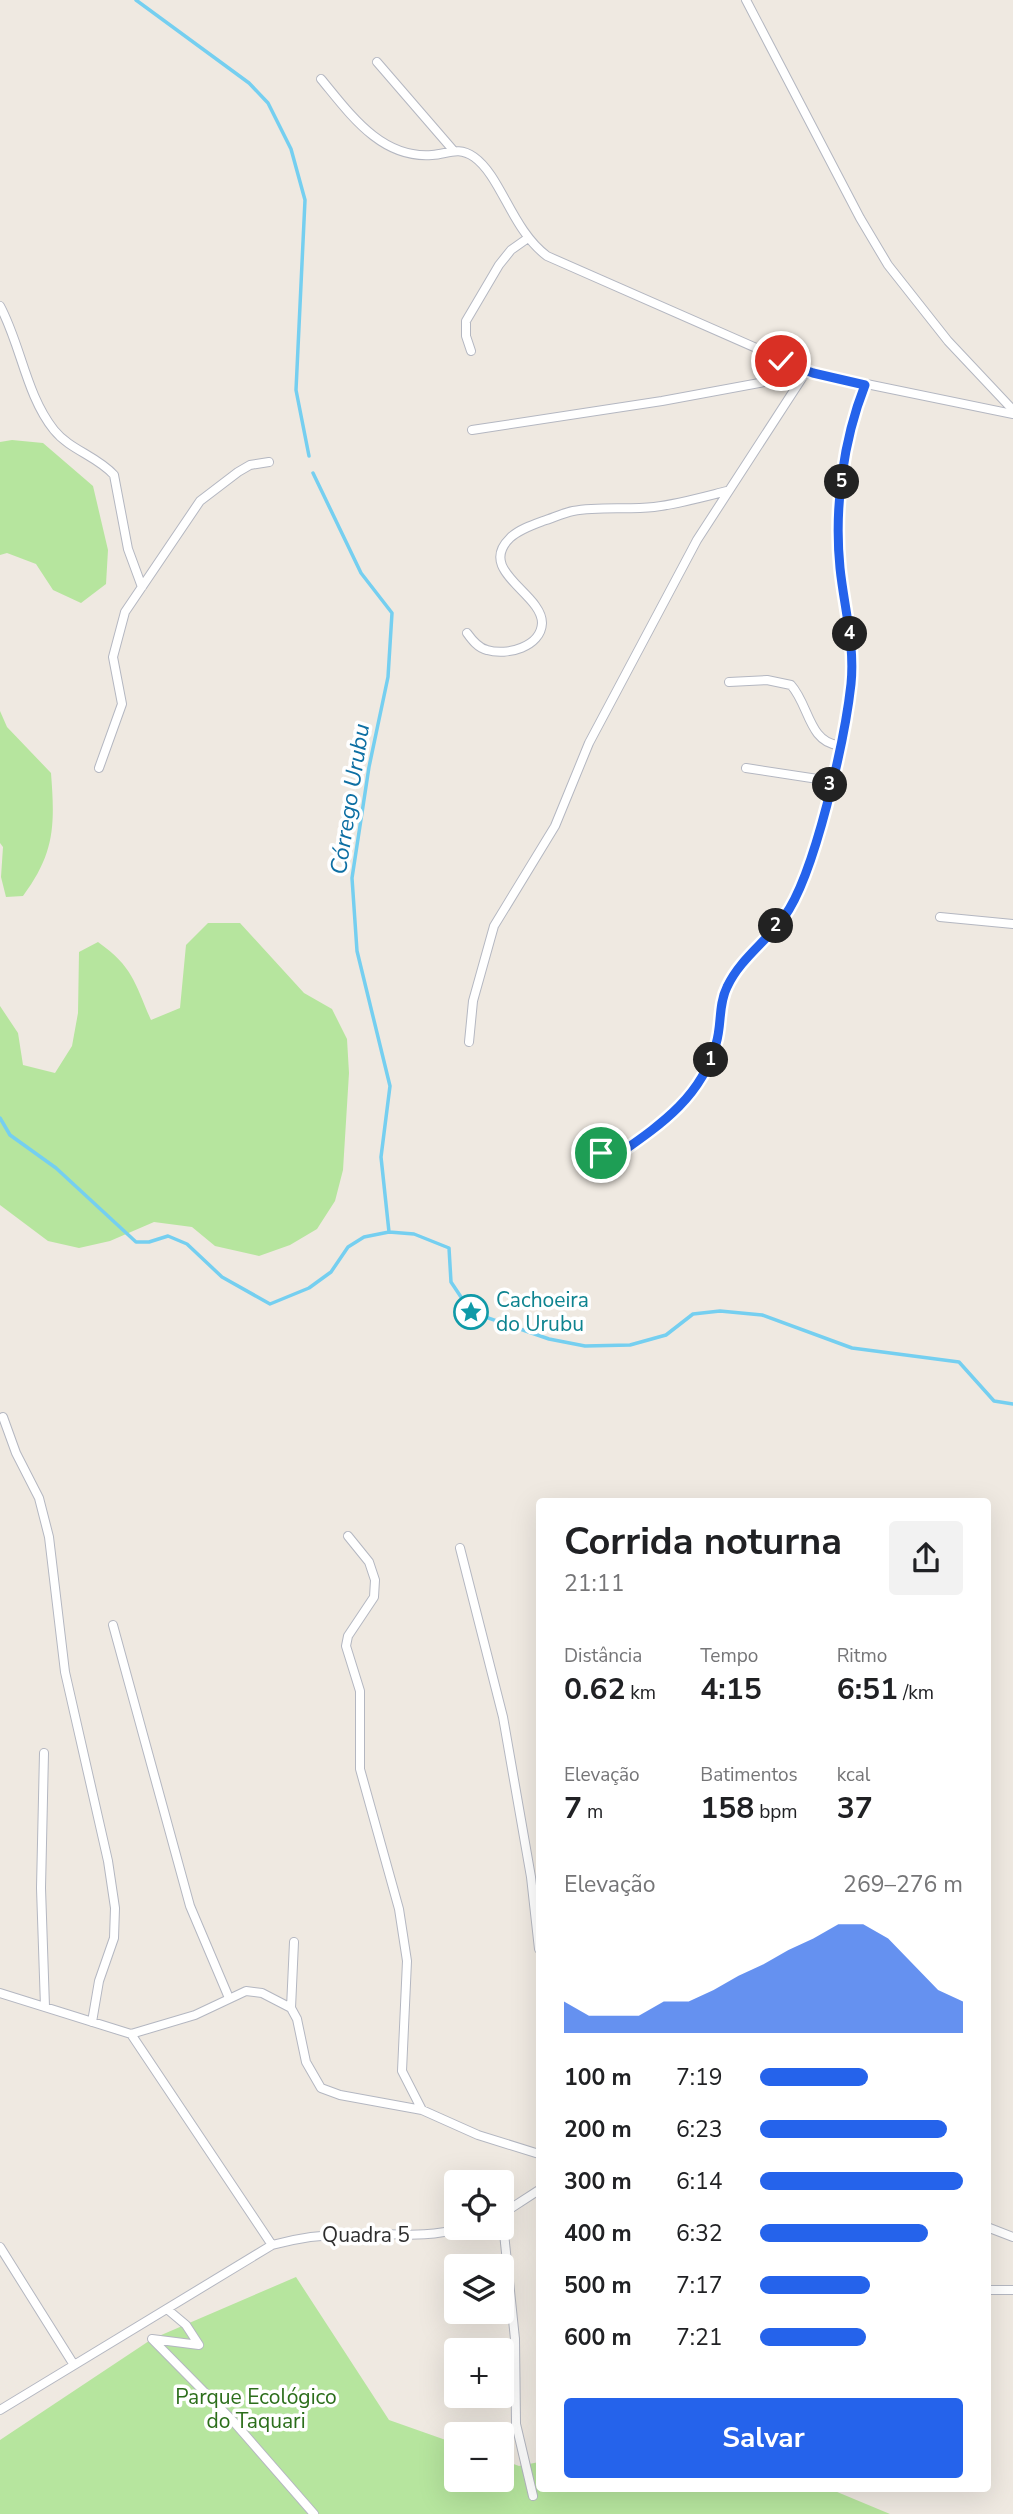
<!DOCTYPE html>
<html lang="pt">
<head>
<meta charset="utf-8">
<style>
  :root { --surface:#fff; --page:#f2f2f2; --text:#202124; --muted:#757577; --accent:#2563eb }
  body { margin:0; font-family:"Nunito Sans",sans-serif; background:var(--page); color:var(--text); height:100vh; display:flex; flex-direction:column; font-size:26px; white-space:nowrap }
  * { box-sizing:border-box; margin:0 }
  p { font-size:23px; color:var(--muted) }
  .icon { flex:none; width:38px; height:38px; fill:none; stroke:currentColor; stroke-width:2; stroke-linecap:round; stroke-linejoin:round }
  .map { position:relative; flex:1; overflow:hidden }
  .details { position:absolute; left:536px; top:1498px; width:455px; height:994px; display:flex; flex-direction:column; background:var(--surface); border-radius:7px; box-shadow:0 7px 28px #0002 }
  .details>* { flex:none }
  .tools { position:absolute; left:444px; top:2170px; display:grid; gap:14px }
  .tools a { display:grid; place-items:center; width:70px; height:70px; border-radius:7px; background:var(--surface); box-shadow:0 7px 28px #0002; font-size:35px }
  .pin { position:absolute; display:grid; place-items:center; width:60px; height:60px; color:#fff; margin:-30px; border:4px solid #fff; border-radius:50%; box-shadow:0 2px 7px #0007 }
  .km { position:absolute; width:35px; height:35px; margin:-18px; border-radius:50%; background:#222; color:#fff; font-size:19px; line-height:35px; text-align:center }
  .round { display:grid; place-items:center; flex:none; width:74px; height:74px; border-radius:7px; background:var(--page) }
  .headline { display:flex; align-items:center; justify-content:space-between; height:119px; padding:0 28px }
  h1 { font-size:38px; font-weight:700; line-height:52px }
  .stats { display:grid; grid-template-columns:repeat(3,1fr); gap:10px; height:119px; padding:7px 28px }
  .stats div { display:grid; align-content:center }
  .stats b { font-size:30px; font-weight:700 }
  .stats small { font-size:19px; font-weight:400 }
  .stats p { font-size:19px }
  .chart { height:196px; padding:14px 28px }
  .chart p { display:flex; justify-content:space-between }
  .chart svg { width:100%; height:126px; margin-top:7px; fill:var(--accent); opacity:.7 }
  .button { display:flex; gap:14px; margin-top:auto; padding:14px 28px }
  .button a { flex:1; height:80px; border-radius:7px; background:var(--accent); color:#fff; font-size:28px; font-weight:700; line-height:80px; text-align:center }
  ul { padding:0 28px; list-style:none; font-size:23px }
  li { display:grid; grid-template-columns:112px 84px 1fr; align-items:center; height:52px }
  li i { height:18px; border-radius:9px; background:var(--accent) }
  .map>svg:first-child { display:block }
  .green { fill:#b6e59e }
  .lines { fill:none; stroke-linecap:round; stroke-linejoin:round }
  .stream { stroke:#75cff0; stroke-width:3.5 }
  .minor-casing { stroke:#b4b7c1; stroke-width:10 }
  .minor { stroke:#fff; stroke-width:8 }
  .route-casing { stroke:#fff; stroke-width:14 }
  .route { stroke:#2563eb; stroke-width:9 }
  .labels { text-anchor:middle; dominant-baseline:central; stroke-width:7; stroke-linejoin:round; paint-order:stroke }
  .culture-label { font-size:21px; fill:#0d838f; stroke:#fff; text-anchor:start }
  .street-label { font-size:21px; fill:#2e2e2e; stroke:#fff }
  .park-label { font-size:21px; fill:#2c6e1b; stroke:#fff }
  .water-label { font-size:23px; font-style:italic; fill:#0d6fa3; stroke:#fff }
</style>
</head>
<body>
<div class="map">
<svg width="1013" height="2514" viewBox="0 0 1013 2514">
  <rect width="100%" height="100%" fill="#efe9e1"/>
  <path class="green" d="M12,440L43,443L93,486L108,550L106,584L81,603L53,590L36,564L7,553L0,555V442Z
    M0,711L7,727L51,773C55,825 55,853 23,896L6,897L1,877L3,847L0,843Z
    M208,923H240L304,993L332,1009L347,1039L349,1073L343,1170L335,1201L317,1229L290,1245L259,1256L215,1246L192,1227L154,1222L110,1241L79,1248L48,1241L0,1205V1006L18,1033L23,1065L55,1073L72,1046L78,1013L79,952L98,942C134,968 134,982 151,1020L180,1008L186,945Z
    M296,2277L389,2420L457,2444V2480H502V2460L519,2466L539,2462V2488L830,2489L890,2514H0V2440L152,2339Z"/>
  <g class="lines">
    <path class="stream" d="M136,0L249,83L268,103L291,149L305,200L296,390L309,456
      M313,473L361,573L392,613L388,677L369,767L352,878L357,951L390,1086L381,1157L389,1232
      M0,1118L10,1135L56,1168L136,1242H149L168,1236L187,1244L222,1277L270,1304L309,1288L331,1272L348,1247L364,1237L389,1232L414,1234L449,1248L451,1282L471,1312L549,1339L585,1346L630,1345L666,1335L693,1314L720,1311L762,1315L852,1348L959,1362L994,1401L1013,1404"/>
    <g class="minor-casing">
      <path id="minor" d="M746,0L860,218L888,265L948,341L1013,410
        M377,62L453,150
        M321,79C350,114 381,159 432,155C448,154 458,146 474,157C501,176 512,230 547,256L813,373
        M0,306C21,345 26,395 54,430C70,450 97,456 114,475L128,549L142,587
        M471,351L466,336V321L499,265L511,250L528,238
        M472,430L662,401L813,373L1013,414
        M467,633C472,640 478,648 487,650C507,656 541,647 542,623C542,593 476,571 510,538C518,530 532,525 543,521C553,518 563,513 573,511C600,506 627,510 654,507C678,504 703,497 727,491
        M729,682L767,680L791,685C809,705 809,742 838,745
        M99,768L122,704L113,657L125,612L200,501L238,472L250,465L269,462
        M746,768L831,781
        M940,917L1013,924
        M469,1042L473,1001L494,926L555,826L589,743L697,540L804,375
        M592,1148L608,1156L616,1155C660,1125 701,1098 716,1044C722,1025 718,1005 727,987C740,959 766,942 784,917C815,876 845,738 851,684C855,644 844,607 840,568C834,507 843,442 865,385
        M3,1417L16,1453L39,1498L49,1537L65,1672L108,1861L115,1908L114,1938L99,1981L92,2022
        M348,1536L369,1562L375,1580L374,1597L348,1636L346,1646L360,1691V1769L399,1909L407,1961L402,2071L422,2110
        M460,1548L503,1717L531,1877L539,1949
        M113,1625L190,1906L229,1998
        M44,1753L41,1888L45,2007
        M0,1993L131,2034L195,2015L246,1991L262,1993L291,2008L297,2019L306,2062L321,2088L340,2095L422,2110L478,2135L539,2154
        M291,2008L294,1942
        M131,2034L272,2245
        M502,2214L515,2339L516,2424L533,2496
        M502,2214L539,2190
        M987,2227L1013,2237
        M0,2247L74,2365
        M987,2290H1013
        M167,2309L186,2325L199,2345L152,2339L233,2421L314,2514
        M0,2410L272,2245C301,2237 328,2234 358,2234C393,2233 426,2239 461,2228"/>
    </g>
    <use href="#minor" class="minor"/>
  </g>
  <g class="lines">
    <g class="route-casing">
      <path id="route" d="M601,1153L616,1156C660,1125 701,1098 716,1044C722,1025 718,1005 727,987C740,959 766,942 784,917C815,875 845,738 851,684C855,644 844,607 840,568C834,508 843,441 865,385L813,373L781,361"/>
    </g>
    <use href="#route" class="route"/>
  </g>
  <defs>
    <g id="sight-ring" transform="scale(1.75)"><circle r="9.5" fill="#fff" stroke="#0f9aa8" stroke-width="1.5"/><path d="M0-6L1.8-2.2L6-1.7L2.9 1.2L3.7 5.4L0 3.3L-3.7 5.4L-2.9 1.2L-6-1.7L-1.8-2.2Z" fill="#0f9aa8"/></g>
  </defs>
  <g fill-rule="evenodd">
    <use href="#sight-ring" x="471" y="1312"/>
  </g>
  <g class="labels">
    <g class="culture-label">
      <text x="496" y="1300">Cachoeira<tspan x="496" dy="24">do Urubu</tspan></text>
    </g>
    <g class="street-label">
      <text x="366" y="2235">Quadra 5</text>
    </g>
    <g class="park-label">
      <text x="256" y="2397">Parque Ecológico<tspan x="256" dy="24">do Taquari</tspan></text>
    </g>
    <g class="water-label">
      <text transform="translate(350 799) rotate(-81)">Córrego Urubu</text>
    </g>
  </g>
</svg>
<div class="tools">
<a><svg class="icon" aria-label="locate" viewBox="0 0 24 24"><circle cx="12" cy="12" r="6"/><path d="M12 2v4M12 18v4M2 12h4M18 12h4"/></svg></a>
<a><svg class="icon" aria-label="layers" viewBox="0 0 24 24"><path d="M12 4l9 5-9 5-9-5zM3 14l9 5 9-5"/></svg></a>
<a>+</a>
<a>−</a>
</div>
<div class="pin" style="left:601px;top:1153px;background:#1e9e55"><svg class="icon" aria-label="arrive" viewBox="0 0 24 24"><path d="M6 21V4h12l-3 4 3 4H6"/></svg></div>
<div class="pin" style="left:781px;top:361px;background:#d93025"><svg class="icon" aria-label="check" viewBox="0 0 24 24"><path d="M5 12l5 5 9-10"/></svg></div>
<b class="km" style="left:711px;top:1060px">1</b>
<b class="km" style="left:776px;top:926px">2</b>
<b class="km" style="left:830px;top:785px">3</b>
<b class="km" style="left:850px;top:634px">4</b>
<b class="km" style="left:842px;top:482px">5</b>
<section class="details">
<div class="headline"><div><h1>Corrida noturna</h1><p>21:11</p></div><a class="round"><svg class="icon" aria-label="share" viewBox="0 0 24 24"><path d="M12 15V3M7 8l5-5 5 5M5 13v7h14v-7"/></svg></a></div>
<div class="stats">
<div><p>Distância</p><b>0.62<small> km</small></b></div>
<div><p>Tempo</p><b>4:15</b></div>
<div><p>Ritmo</p><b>6:51<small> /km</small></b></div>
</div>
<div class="stats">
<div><p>Elevação</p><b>7<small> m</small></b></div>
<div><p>Batimentos</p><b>158<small> bpm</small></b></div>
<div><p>kcal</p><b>37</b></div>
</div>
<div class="chart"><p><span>Elevação</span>269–276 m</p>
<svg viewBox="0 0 160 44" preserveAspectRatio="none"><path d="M0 44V33L10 38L20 38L30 38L40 33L50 33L60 29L70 24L80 20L90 15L100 11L110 6L120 6L130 11L140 20L150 29L160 33V44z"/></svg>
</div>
<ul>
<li><b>100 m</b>7:19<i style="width:53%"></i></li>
<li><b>200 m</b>6:23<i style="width:92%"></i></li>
<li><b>300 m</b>6:14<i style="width:100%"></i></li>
<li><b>400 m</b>6:32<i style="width:83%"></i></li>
<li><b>500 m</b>7:17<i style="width:54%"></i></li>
<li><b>600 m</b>7:21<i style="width:52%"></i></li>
</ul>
<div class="button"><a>Salvar</a></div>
</section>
</div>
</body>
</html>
